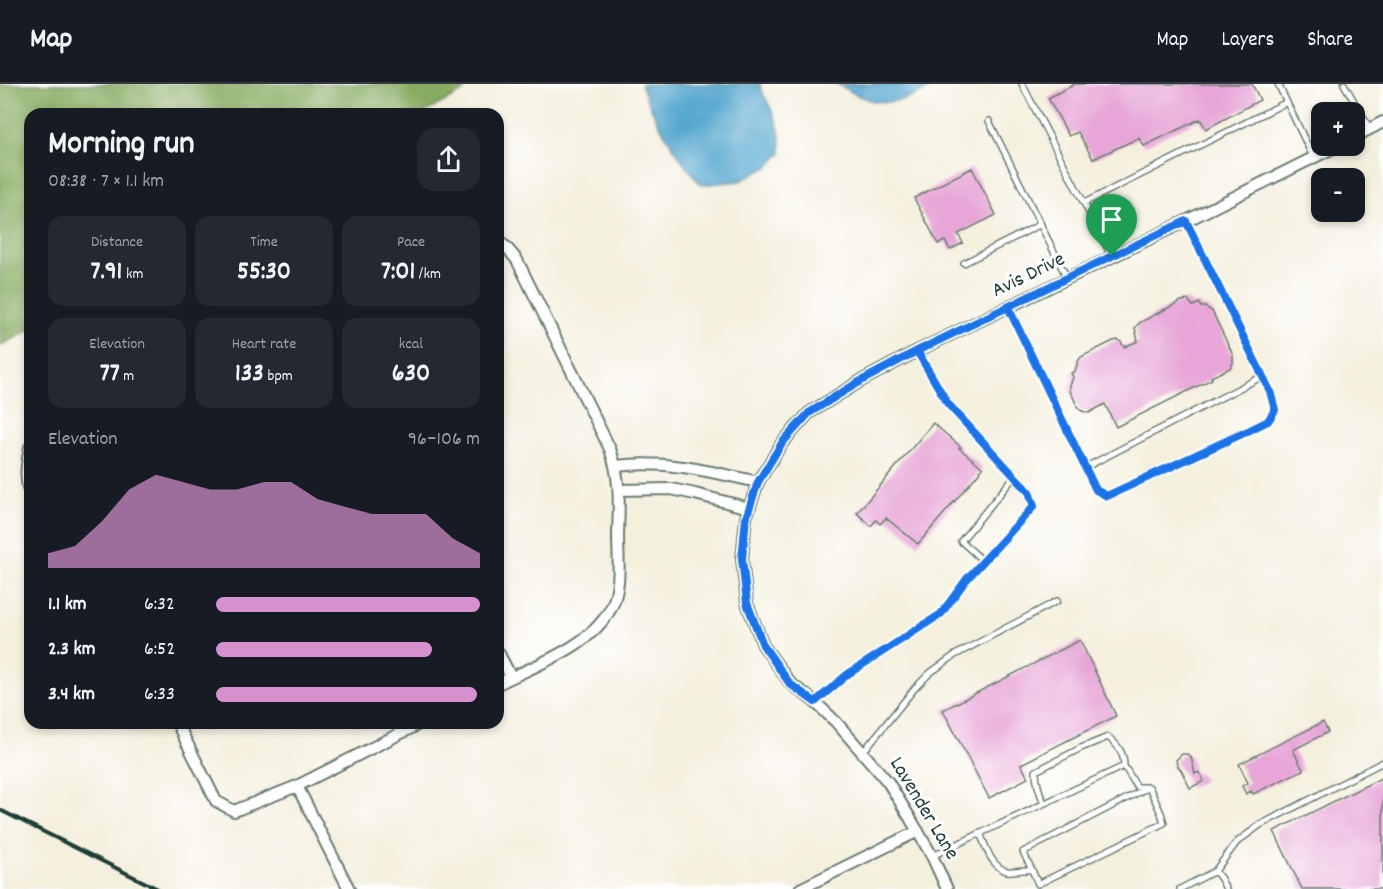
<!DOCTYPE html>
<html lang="en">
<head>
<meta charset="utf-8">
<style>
  :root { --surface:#171b24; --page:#242831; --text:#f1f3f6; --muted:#9ea1a6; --line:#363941; --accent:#d690ce }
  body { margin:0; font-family:Dekko,sans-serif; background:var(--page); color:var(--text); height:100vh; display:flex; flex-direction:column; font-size:22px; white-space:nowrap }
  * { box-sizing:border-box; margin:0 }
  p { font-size:20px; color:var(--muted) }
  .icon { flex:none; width:33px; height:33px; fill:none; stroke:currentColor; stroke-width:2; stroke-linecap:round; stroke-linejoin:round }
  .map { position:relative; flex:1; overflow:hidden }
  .side { position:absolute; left:24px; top:24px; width:480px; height:621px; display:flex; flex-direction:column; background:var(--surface); border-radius:18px; box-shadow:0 3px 9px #0003 }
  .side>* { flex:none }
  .buttons { position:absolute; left:1311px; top:18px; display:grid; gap:12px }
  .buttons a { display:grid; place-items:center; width:54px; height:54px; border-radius:12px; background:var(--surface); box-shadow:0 3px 9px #0003; font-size:30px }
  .pin { position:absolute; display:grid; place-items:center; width:51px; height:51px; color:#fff; margin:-62px -26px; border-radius:50% 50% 50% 0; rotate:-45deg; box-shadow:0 0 6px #0007 }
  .pin .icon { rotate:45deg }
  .round { display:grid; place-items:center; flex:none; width:63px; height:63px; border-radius:18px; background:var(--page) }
  .headline { display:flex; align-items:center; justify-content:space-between; height:102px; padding:0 24px }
  h1 { font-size:33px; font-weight:700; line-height:45px }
  .stats { display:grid; grid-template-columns:repeat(3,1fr); gap:9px; height:102px; padding:6px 24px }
  .stats div { display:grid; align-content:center; border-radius:15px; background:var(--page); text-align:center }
  .stats b { font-size:26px; font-weight:700 }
  .stats small { font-size:16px; font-weight:400 }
  .stats p { font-size:16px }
  .chart { height:168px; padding:12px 24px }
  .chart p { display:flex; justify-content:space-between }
  .chart svg { width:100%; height:108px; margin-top:6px; fill:var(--accent); opacity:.7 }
  ul { padding:0 24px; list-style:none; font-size:20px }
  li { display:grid; grid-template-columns:96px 72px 1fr; align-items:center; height:45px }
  li i { height:15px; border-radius:8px; background:var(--accent) }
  header { display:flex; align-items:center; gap:36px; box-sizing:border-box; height:84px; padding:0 30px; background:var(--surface); border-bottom:2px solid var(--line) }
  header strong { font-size:28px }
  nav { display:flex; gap:33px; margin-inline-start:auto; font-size:21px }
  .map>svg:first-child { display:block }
  .forest { fill:#87ab60; stroke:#53744a; stroke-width:1.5 }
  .water { fill:#52a6cd; stroke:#387280; stroke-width:1.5 }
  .building { fill:#e7a6d7 }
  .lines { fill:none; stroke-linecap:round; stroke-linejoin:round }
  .lane-casing { stroke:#6a7c70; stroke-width:8 }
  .street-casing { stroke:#6a7c70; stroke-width:14 }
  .lane { stroke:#fff; stroke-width:5 }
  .street { stroke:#fff; stroke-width:10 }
  .rail { stroke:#1f3d34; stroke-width:4 }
  .route-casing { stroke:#fff; stroke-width:12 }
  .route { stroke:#1a73e8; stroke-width:8 }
  .labels { text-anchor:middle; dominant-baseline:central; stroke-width:6; stroke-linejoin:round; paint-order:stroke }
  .street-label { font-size:21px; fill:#1f3d34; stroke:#fff }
</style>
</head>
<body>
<header>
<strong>Map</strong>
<nav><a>Map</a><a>Layers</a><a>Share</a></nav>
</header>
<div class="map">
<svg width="1383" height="805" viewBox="0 0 1383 805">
  <rect width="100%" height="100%" fill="#fff"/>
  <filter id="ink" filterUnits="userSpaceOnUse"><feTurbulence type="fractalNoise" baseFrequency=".0167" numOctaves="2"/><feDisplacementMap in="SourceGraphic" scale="12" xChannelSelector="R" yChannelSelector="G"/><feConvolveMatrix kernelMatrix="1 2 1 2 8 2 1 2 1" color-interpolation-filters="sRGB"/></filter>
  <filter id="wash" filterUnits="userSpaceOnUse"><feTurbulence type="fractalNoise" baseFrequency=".008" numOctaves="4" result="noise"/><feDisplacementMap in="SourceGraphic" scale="24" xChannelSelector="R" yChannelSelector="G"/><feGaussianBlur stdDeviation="1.35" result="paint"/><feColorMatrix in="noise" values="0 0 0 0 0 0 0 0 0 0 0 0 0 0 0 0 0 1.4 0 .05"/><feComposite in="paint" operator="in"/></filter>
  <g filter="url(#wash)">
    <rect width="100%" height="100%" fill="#f4f0de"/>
    <path class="forest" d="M0,0H462L464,7L422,30H30V246L0,262Z"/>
    <path class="water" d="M641,0H760L761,5C773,29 782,42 781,70L768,83L740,97L701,101C676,71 654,36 641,0Z
      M837,0H938C916,12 892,24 866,15C856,12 846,5 837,0Z"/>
    <g id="blocks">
      <path class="building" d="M1075,0H1252L1260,16L1206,45L1200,35L1144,62L1139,54L1093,75L1078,48L1069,52L1048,14Z
        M972,84L996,131L958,150L963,159L950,166L945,157L938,160L914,114Z
        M1188,216L1193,222L1199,219L1201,223H1205L1212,227L1233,271V279L1230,284L1211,293L1212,295L1116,343L1105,320L1089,329L1082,327L1079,325L1070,307V302L1073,293L1071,289L1075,287L1078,277L1081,273L1113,257L1118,256L1121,258L1124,263L1138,257L1135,244L1139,239L1181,217Z
        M933,339L961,363L959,364L983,384L918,460L886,434L880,440L876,436L871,442L857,429Z
        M1080,556L1116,632L1021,680L1028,694L989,714L943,626Z
        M1323,638L1328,648L1293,666L1303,686L1253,710L1251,707L1246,710L1242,702L1248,699L1239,680Z
        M1182,670H1187L1191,673L1195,690L1199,688L1204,697L1190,704L1181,686L1177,681L1176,676Z
        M1383,693V805H1302L1274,747Z"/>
    </g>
  </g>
  <g filter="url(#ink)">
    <use href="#blocks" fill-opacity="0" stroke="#6a7c70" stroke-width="1.5"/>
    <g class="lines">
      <g class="lane-casing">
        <path id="lane" d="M1022,0L1112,173
          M1278,0L1313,73
          M1344,0L1370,45
          M989,37L1067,194
          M1084,119L1287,18
          M964,179L1041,140
          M1008,223L1096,406L1107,412L1246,348L1267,337L1275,326L1270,307L1186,137
          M1086,383L1263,292
          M983,477L961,457L1014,393
          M815,618L847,590L941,530L966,496L1034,422L1029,408L948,320L917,267
          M863,668L915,604L930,589L955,571L1057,517
          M980,749C986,763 991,783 1007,787C1013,788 1024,785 1032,786L1038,800L1164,739L1161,729L1149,703H1137L1124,682
          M932,772L1124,682C1124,669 1118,661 1108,653L1081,664L1036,687C1036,699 1039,708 1044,719
          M1032,786L1023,768L1147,704
          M1215,787L1237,758L1260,741L1383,678
          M1180,805L1215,787L1221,795L1226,805"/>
      </g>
      <g class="street-casing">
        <path id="street" d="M1354,53L1383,38
          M498,157L506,163L517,176L610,365C621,395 619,420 618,451C618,474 622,503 611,524C591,563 535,581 498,600
          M30,363C27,378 24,394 30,409
          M616,382C667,376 708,387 758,398
          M619,406L671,405L695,410L749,424
          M498,568L511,593
          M177,639L216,717L234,727L297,702L421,639
          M297,702L349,805
          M800,805L918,747
          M947,805L932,772L910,734L888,698L836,638L815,618L790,599L763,561L747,519L742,475L746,434L758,398L782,359L809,329L859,298L917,267L1186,137L1337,62"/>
      </g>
      <use href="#lane" class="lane"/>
      <use href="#street" class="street"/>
      <path class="rail" d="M0,726L158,805"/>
    </g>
  </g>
  <g class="lines" filter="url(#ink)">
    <g class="route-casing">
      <path id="route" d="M1112,172L917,267L859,298L809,329L782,359L758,398L746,434L742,475L747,519L763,561L790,600L815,618L848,590L941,530L966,496L1034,422L1029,408L948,320L917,267L1008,223L1096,406L1107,412L1246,348L1268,337L1275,326L1270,307L1186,137L1112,172"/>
    </g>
    <use href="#route" class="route"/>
  </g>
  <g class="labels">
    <g class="street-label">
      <text transform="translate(1029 192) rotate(-26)">Avis Drive</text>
      <text transform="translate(923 725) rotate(59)">Lavender Lane</text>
    </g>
  </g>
</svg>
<div class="buttons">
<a>+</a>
<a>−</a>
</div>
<div class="pin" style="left:1112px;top:172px;background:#1e9e55"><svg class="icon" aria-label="arrive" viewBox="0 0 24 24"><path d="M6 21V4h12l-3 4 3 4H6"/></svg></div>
<section class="side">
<div class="headline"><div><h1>Morning run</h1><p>08:38 · 7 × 1.1 km</p></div><a class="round"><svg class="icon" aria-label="share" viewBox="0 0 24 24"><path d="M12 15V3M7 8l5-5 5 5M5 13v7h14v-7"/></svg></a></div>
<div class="stats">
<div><p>Distance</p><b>7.91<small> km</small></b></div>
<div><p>Time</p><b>55:30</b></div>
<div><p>Pace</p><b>7:01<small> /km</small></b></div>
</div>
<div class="stats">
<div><p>Elevation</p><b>77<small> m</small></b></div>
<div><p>Heart rate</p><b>133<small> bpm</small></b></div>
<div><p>kcal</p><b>630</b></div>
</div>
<div class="chart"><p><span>Elevation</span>96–106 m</p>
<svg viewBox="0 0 160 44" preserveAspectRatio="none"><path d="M0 44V38L10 35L20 25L30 12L40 6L50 9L60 12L70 12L80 9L90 9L100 16L110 19L120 22L130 22L140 22L150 32L160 38V44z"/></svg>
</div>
<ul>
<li><b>1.1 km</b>6:32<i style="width:100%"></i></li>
<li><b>2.3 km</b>6:52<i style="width:82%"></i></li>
<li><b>3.4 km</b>6:33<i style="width:99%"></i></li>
</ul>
</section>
</div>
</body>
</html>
